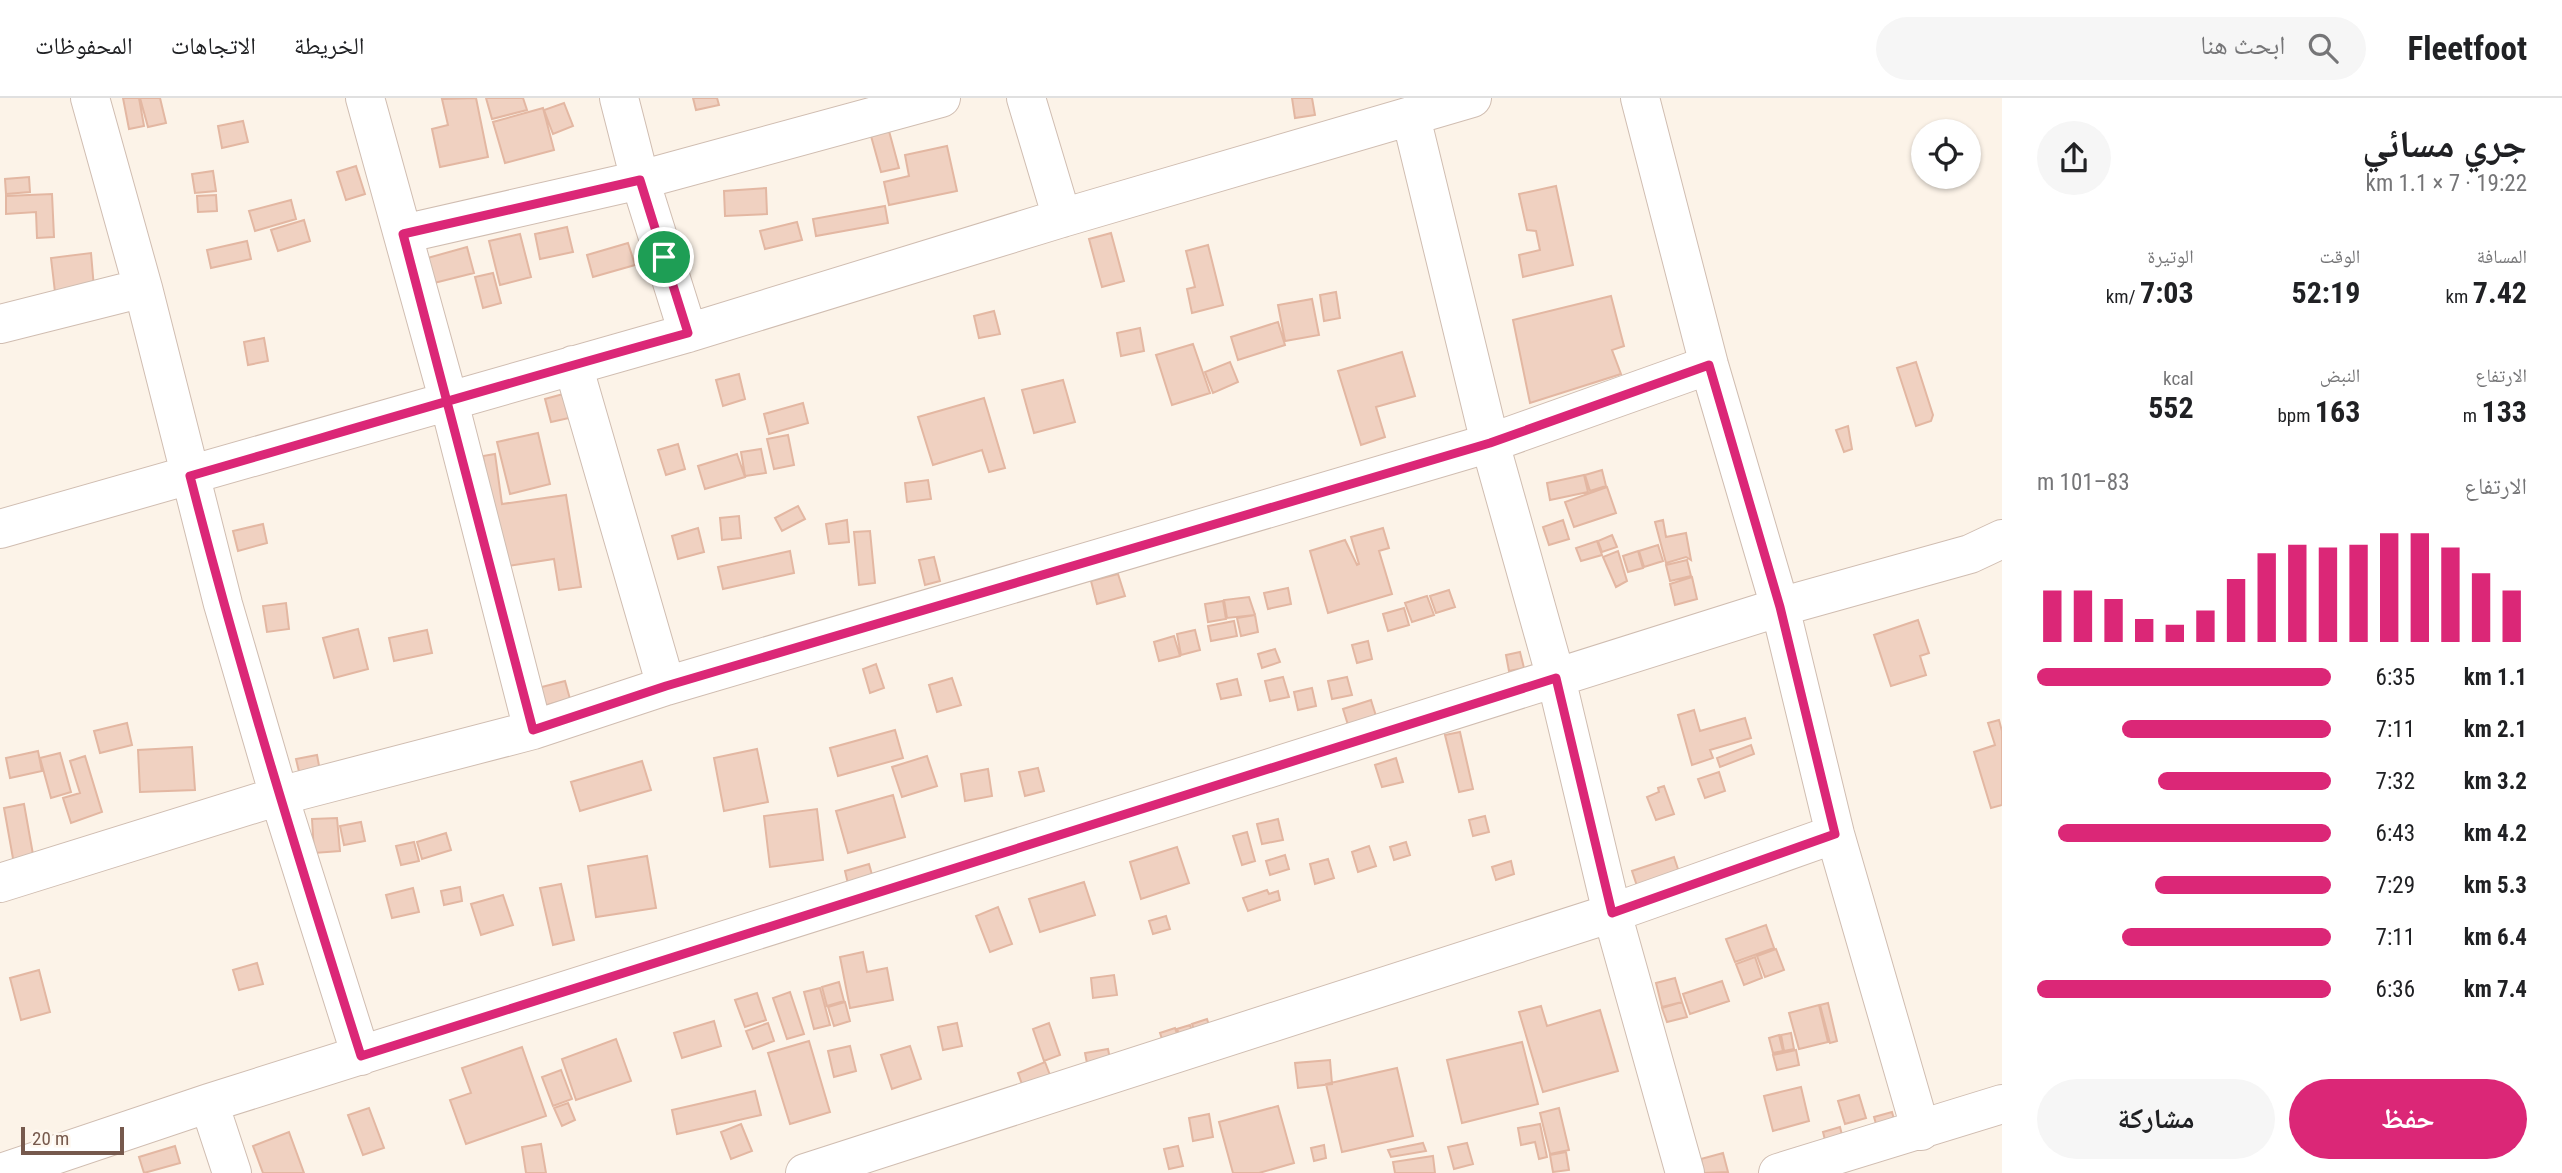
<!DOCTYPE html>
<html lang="ar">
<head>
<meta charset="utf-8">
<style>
  :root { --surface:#fff; --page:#f6f6f6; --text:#202124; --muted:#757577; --line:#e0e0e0; --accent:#db2777 }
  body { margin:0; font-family:"Roboto Condensed","Noto Naskh Arabic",sans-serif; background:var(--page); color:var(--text); direction:rtl; height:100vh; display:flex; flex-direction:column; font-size:26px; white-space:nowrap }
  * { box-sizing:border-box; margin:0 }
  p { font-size:23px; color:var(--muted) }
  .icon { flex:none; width:38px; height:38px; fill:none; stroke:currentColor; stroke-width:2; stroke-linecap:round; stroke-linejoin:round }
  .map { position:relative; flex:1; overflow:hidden; direction:ltr }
  .panel { display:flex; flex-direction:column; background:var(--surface); width:560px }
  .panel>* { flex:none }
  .fabs { position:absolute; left:1911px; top:21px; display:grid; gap:14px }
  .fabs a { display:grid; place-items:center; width:70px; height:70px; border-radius:50%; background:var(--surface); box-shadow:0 2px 5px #0004; font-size:35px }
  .scale { position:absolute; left:21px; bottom:18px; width:103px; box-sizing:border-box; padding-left:7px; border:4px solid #76594d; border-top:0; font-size:19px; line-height:24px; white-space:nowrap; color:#76594d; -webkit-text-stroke:5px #fef7ef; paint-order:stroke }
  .pin { position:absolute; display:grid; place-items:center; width:60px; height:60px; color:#fff; margin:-30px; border:4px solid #fff; border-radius:50%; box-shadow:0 2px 7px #0007 }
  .round { display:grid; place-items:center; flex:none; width:74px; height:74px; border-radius:37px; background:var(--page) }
  .summary { display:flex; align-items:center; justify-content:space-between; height:119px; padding:0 35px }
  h1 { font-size:38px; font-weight:700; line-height:52px }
  .stats { display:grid; grid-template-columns:repeat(3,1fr); gap:10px; height:119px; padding:7px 35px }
  .stats div { display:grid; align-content:center }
  .stats b { font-size:30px; font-weight:700 }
  .stats small { font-size:19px; font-weight:400 }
  .stats p { font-size:19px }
  .chart { height:196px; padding:14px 35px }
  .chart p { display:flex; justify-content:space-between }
  .chart svg { width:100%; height:126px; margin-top:7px; stroke:var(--accent); stroke-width:6 }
  .button { display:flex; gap:14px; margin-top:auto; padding:14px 35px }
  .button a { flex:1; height:80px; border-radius:42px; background:var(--accent); color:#fff; font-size:28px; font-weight:700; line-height:80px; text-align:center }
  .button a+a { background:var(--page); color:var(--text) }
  ul { padding:0 35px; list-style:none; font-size:23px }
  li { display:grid; grid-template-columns:112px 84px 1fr; align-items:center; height:52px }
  li i { height:18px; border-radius:9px; background:var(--accent) }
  header { display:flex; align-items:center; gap:42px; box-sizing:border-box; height:98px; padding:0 35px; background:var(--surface); border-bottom:2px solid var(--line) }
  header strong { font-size:33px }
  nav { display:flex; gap:38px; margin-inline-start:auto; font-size:24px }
  .search { width:490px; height:63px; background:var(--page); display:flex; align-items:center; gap:18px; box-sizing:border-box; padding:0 24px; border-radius:38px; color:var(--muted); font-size:26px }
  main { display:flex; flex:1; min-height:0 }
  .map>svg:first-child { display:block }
  .building { fill:#f0d1c1; stroke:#e3b7a2; stroke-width:2 }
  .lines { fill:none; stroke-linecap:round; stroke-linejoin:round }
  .minor-casing { stroke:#d0bdb1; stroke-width:40 }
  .minor { stroke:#fff; stroke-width:38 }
  .route-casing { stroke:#fff; stroke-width:14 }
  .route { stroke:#db2777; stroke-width:9 }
</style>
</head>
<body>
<header>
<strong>Fleetfoot</strong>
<div class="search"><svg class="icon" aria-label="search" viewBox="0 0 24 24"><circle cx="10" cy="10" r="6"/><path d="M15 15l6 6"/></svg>ابحث هنا</div>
<nav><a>الخريطة</a><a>الاتجاهات</a><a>المحفوظات</a></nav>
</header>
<main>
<section class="panel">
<div class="summary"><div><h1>جري مسائي</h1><p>19:22 · 7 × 1.1 km</p></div><a class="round"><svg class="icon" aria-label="share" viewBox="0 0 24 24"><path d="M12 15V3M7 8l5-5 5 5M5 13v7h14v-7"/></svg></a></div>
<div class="stats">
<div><p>المسافة</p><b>7.42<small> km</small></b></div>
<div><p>الوقت</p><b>52:19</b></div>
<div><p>الوتيرة</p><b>7:03<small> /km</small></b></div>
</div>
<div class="stats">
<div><p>الارتفاع</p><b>133<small> m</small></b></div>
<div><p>النبض</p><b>163<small> bpm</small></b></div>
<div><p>kcal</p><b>552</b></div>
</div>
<div class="chart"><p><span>الارتفاع</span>83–101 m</p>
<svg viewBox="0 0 160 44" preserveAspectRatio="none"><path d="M5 44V26M15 44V26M25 44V29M35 44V36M45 44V38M55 44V33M65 44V22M75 44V13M85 44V10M95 44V11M105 44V10M115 44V6M125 44V6M135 44V11M145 44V20M155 44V26"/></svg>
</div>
<ul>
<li><b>1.1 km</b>6:35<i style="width:100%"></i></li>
<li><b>2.1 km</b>7:11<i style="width:71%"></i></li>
<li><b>3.2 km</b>7:32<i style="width:59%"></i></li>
<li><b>4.2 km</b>6:43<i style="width:93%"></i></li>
<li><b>5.3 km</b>7:29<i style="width:60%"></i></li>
<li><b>6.4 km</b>7:11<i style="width:71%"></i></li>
<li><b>7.4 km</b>6:36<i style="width:100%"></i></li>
</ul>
<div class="button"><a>حفظ</a><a>مشاركة</a></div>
</section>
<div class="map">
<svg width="2002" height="1075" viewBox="0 0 2002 1075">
  <rect width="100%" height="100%" fill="#fcf3e8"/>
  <path class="building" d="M123,0H139L144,28L129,31Z
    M140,0H160L166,25L148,29Z
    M476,0L488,59L440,69L432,31L448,27L442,1Z
    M486,0H523L527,12L492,21Z
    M693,0H717L719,7L696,12Z
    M1292,0H1312L1315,17L1295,20Z
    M564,5L573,28L553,36L544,12Z
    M543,10L554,52L505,65L493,24Z
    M243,23L248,44L222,50L218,28Z
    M889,33L899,70L881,74L871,38Z
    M947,48L957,93L889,107L884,84L909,78L905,57Z
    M356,68L365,96L346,102L337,74Z
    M213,73L216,93L195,95L192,76Z
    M29,79L30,94L6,96L5,81Z
    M1556,88L1573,167L1523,179L1519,157L1540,152L1536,133L1527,132L1519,96Z
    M766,90L767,116L725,118L724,93Z
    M52,96L54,139L37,140L36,114L6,116V98Z
    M216,97L217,113L198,114L197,98Z
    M291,102L296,121L255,133L249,113Z
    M885,108L888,125L816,138L813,121Z
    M304,122L310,143L278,153L271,132Z
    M797,124L802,142L765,151L760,133Z
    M567,129L573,154L540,161L535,136Z
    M1111,135L1124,183L1102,189L1089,141Z
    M520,136L531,179L500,187L489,143Z
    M247,143L251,161L211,170L207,152Z
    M628,145L635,167L593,179L587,157Z
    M1208,147L1223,207L1192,215L1187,191L1195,189L1186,153Z
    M467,149L474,175L430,186L424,161Z
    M91,155L94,190L55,194L51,160Z
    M493,175L501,205L483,210L475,179Z
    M1336,194L1340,220L1324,223L1320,197Z
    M1611,198L1624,248L1612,252L1621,276L1530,305L1513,222Z
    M1312,201L1319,237L1285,243L1278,207Z
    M994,213L1000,236L979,240L974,218Z
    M1278,224L1285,247L1238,262L1231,239Z
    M1140,230L1144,253L1121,258L1117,235Z
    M264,240L268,263L248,267L244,244Z
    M1193,246L1210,295L1172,307L1156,257Z
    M1402,254L1415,298L1376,309L1385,339L1361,347L1338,273Z
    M1230,264L1238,284L1213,295L1205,274Z
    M1916,264L1933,317L1931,323L1916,328L1897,270Z
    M739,276L745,301L723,308L716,282Z
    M1063,282L1075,324L1034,335L1022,292Z
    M563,296L569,320L551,324L545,301Z
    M984,300L1005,370L989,374L982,352L933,367L918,319Z
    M803,305L808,325L769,336L764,316Z
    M1848,328L1852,351L1844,354L1836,332Z
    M538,335L550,386L510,396L497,344Z
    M788,337L794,367L774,371L767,341Z
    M678,346L685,371L666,377L658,352Z
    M761,351L766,375L745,378L741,354Z
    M495,356L502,406L566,397L581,489L559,492L554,461L501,469L483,358Z
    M737,356L745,379L705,391L698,368Z
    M1602,372L1606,388L1590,393L1585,377Z
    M1584,377L1588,394L1550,402L1547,385Z
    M928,382L931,401L907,404L905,385Z
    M1607,389L1616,415L1574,429L1565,404Z
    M798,408L805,421L782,433L775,420Z
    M739,418L741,440L722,442L720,420Z
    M847,422L849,444L829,446L826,426Z
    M1563,422L1569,441L1549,447L1543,429Z
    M1663,422L1666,439L1686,435L1691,462L1686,459L1666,465L1655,424Z
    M263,426L267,445L238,453L233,433Z
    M698,430L704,454L678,461L672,438Z
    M1383,430L1389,450L1379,453L1392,496L1328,515L1310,453L1345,442L1357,467L1359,466L1351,439Z
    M870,433L875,485L859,487L854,434Z
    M1612,437L1617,449L1602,454L1598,443Z
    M1597,443L1602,457L1581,463L1576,450Z
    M1658,447L1663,463L1644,469L1639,453Z
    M790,453L794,475L723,491L718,469Z
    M1618,453L1627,483L1616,489L1603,459Z
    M1638,453L1643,470L1628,474L1623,458Z
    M934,459L940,483L925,487L919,462Z
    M1687,462L1691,478L1670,483L1666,467Z
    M1118,476L1125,498L1097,506L1091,483Z
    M1692,479L1697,501L1675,507L1670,486Z
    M1288,490L1291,506L1268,511L1264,495Z
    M1449,492L1455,509L1436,515L1430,498Z
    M1427,498L1434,517L1412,524L1405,505Z
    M1249,499L1255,517L1227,520L1224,502Z
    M1223,503L1226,521L1208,524L1205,506Z
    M286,505L289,531L267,534L263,508Z
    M1404,510L1409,527L1388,533L1383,516Z
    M1255,517L1258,534L1241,538L1237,520Z
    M1918,522L1929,555L1920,558L1926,577L1891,588L1874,537Z
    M1234,523L1237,538L1211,543L1208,528Z
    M358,531L368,571L334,580L323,540Z
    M427,532L432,555L394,563L389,540Z
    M1195,532L1200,552L1181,557L1177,536Z
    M1174,538L1180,558L1159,563L1154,544Z
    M1368,543L1372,561L1357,565L1352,547Z
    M1275,551L1280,564L1262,570L1258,556Z
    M1520,554L1524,570L1509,573L1506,557Z
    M876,566L884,590L870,595L863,571Z
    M1283,579L1289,599L1270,603L1265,583Z
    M1347,579L1352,597L1332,601L1328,583Z
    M952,580L961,607L937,614L929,587Z
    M1237,581L1241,597L1221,601L1217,586Z
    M565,583L570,601L543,608L538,590Z
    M1312,590L1316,608L1298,612L1294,594Z
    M1371,602L1376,618L1348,627L1343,611Z
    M1694,612L1700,633L1745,620L1751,640L1710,652L1713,660L1692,667L1678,617Z
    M1999,622L2002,633V707L1991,710L1974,654L1995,647L1988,625Z
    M127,625L132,647L100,655L94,633Z
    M895,632L903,660L838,678L830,650Z
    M1460,634L1473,691L1459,694L1445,637Z
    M1751,647L1754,656L1720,669L1717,660Z
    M192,649L195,692L140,694L138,652Z
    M757,651L768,704L724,713L714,660Z
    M38,653L42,673L10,680L6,660Z
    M60,655L71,694L51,700L40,660Z
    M317,657L321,678L301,682L296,661Z
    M85,658L102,714L71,725L63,700L80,695L70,663Z
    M927,658L937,688L902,699L892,669Z
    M1396,660L1403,684L1382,689L1375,667Z
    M642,663L651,692L580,713L571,684Z
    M1038,670L1044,693L1025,698L1019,674Z
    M988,671L992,698L965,703L961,676Z
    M1719,674L1725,693L1705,700L1698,681Z
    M1664,688L1674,716L1656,722L1647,699L1659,694L1658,690Z
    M893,697L905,739L848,755L836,713Z
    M24,706L34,762L14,766L4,710Z
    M817,711L823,762L770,769L764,718Z
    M1485,718L1489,734L1473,738L1469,722Z
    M337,720L340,753L314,755L312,721Z
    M1278,721L1283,742L1262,746L1257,726Z
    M361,724L365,743L344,747L340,728Z
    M1247,734L1255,763L1242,767L1233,738Z
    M446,735L451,752L422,761L417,744Z
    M414,744L419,763L401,767L396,748Z
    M1406,744L1410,757L1394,762L1390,749Z
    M1369,748L1376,768L1358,774L1352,754Z
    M1177,749L1189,785L1141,801L1130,764Z
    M1285,757L1289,771L1270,777L1266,763Z
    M647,758L656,810L596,819L588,768Z
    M1674,759L1680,777L1638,791L1632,773Z
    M1328,761L1334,780L1315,786L1310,766Z
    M1511,763L1514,776L1496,782L1492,769Z
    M869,766L874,784L849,790L845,773Z
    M1084,784L1095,817L1040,834L1029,801Z
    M561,786L574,842L553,847L540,790Z
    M460,789L462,803L444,807L441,793Z
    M413,790L419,814L392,820L386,797Z
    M1267,792L1269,796L1278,793L1280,802L1248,813L1243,800Z
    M503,797L513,827L481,837L471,806Z
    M998,809L1012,846L990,854L976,818Z
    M1166,818L1170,831L1153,836L1149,823Z
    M1766,827L1774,850L1735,864L1726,841Z
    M1776,851L1784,872L1765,879L1757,858Z
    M863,854L867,874L887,870L893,902L850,910L840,859Z
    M1755,859L1762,880L1744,887L1736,866Z
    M257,865L263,886L239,892L233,872Z
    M39,872L50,914L21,922L10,880Z
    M1114,877L1117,897L1093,900L1091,880Z
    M1675,880L1682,904L1662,909L1656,885Z
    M1722,883L1729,903L1690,916L1683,896Z
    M839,884L844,903L827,908L822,889Z
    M820,890L830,927L814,931L804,894Z
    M790,894L804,936L787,941L773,900Z
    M757,895L766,922L745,929L735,902Z
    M845,904L850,923L834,928L828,909Z
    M1682,904L1687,919L1667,924L1662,910Z
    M1828,905L1837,943L1830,945L1820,907Z
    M1819,907L1828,944L1799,951L1789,915Z
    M1541,908L1547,928L1600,912L1618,973L1543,994L1519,914Z
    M1207,921L1212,937L1198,943L1192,926Z
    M714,923L721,948L682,960L674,935Z
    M768,925L774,943L753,951L746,933Z
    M957,925L962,948L943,952L938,929Z
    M1049,925L1060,957L1044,963L1033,931Z
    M1190,927L1196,944L1184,948L1177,931Z
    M1175,930L1181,947L1166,953L1160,935Z
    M1791,935L1794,951L1784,953L1781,937Z
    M1779,937L1783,953L1773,955L1769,940Z
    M616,941L631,983L576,1002L562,961Z
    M809,943L830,1014L790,1026L768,955Z
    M1522,944L1538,1006L1462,1025L1447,962Z
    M850,948L856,973L834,979L828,953Z
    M910,948L921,981L892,991L881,957Z
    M522,949L546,1018L466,1046L450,1002L471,995L462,970Z
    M1108,951L1113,976L1090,980L1085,955Z
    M1796,952L1799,967L1777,972L1773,957Z
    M1330,962L1332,986L1298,990L1295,965Z
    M1045,964L1056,993L1028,1003L1018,975Z
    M1397,970L1413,1038L1342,1054L1326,986Z
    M561,972L572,1001L553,1008L542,979Z
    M1801,989L1809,1023L1773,1033L1764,998Z
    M755,993L761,1017L677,1036L672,1012Z
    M1859,997L1866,1020L1845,1026L1838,1003Z
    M568,1005L575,1022L562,1028L554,1010Z
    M1278,1008L1294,1065L1259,1075H1233L1219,1024Z
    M369,1010L384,1050L363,1057L348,1017Z
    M1559,1010L1569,1052L1550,1056L1540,1015Z
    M1892,1014L1897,1032L1879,1036L1874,1019Z
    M1209,1016L1213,1039L1193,1043L1189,1020Z
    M741,1026L752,1053L731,1061L721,1034Z
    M1540,1026L1547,1059L1539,1061L1535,1044L1521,1047L1518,1030Z
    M1840,1029L1844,1045L1827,1050L1823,1034Z
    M289,1034L304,1075H263L253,1048Z
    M1423,1045L1426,1053L1391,1059L1388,1052Z
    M1467,1045L1473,1066L1454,1071L1448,1049Z
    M541,1046L546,1075H526L522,1049Z
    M1324,1047L1326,1060L1314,1063L1311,1050Z
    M175,1048L180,1065L144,1075L139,1059Z
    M1178,1048L1183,1068L1169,1071L1164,1051Z
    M1566,1054L1569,1072L1553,1074L1550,1057Z
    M1723,1055L1728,1074L1704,1075L1701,1061Z
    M1433,1058L1435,1075H1395L1393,1064Z"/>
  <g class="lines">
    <g class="minor-casing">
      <path id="minor" d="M90,0L143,190L223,506L279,698L361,958
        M365,0L449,304L533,632
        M619,0L640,82L688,235
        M1026,0L1062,120
        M1640,0L1709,267L1780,509L1835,736L1921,1033
        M1411,19L1490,345L1556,580L1612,815L1685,1075
        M403,136L640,82L941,0
        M0,226L143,190
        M573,267L666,588
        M0,431L688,235L1062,120L1472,0
        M0,785L279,698L533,632L666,588L1490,345L1709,267
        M209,1005L232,1075
        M1,1075L209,1005L1780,509L1970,456L2002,441
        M805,1075L1612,815L1835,736
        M1778,1075L2002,1006"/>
    </g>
    <use href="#minor" class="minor"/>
  </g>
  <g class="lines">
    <g class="route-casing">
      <path id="route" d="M664,159L688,235C521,281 356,330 190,378C240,573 300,766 361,958L1556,580L1612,815L1835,736L1780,509L1709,267L1490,345L666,588L533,632L403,136L640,82L664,159"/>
    </g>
    <use href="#route" class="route"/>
  </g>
</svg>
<div class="fabs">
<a><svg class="icon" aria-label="locate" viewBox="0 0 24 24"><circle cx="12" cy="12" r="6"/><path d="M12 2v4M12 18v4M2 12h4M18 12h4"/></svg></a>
</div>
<div class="scale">20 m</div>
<div class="pin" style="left:664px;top:159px;background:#1e9e55"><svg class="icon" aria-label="arrive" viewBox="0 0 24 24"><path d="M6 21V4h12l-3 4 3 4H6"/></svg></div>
</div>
</main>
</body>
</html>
